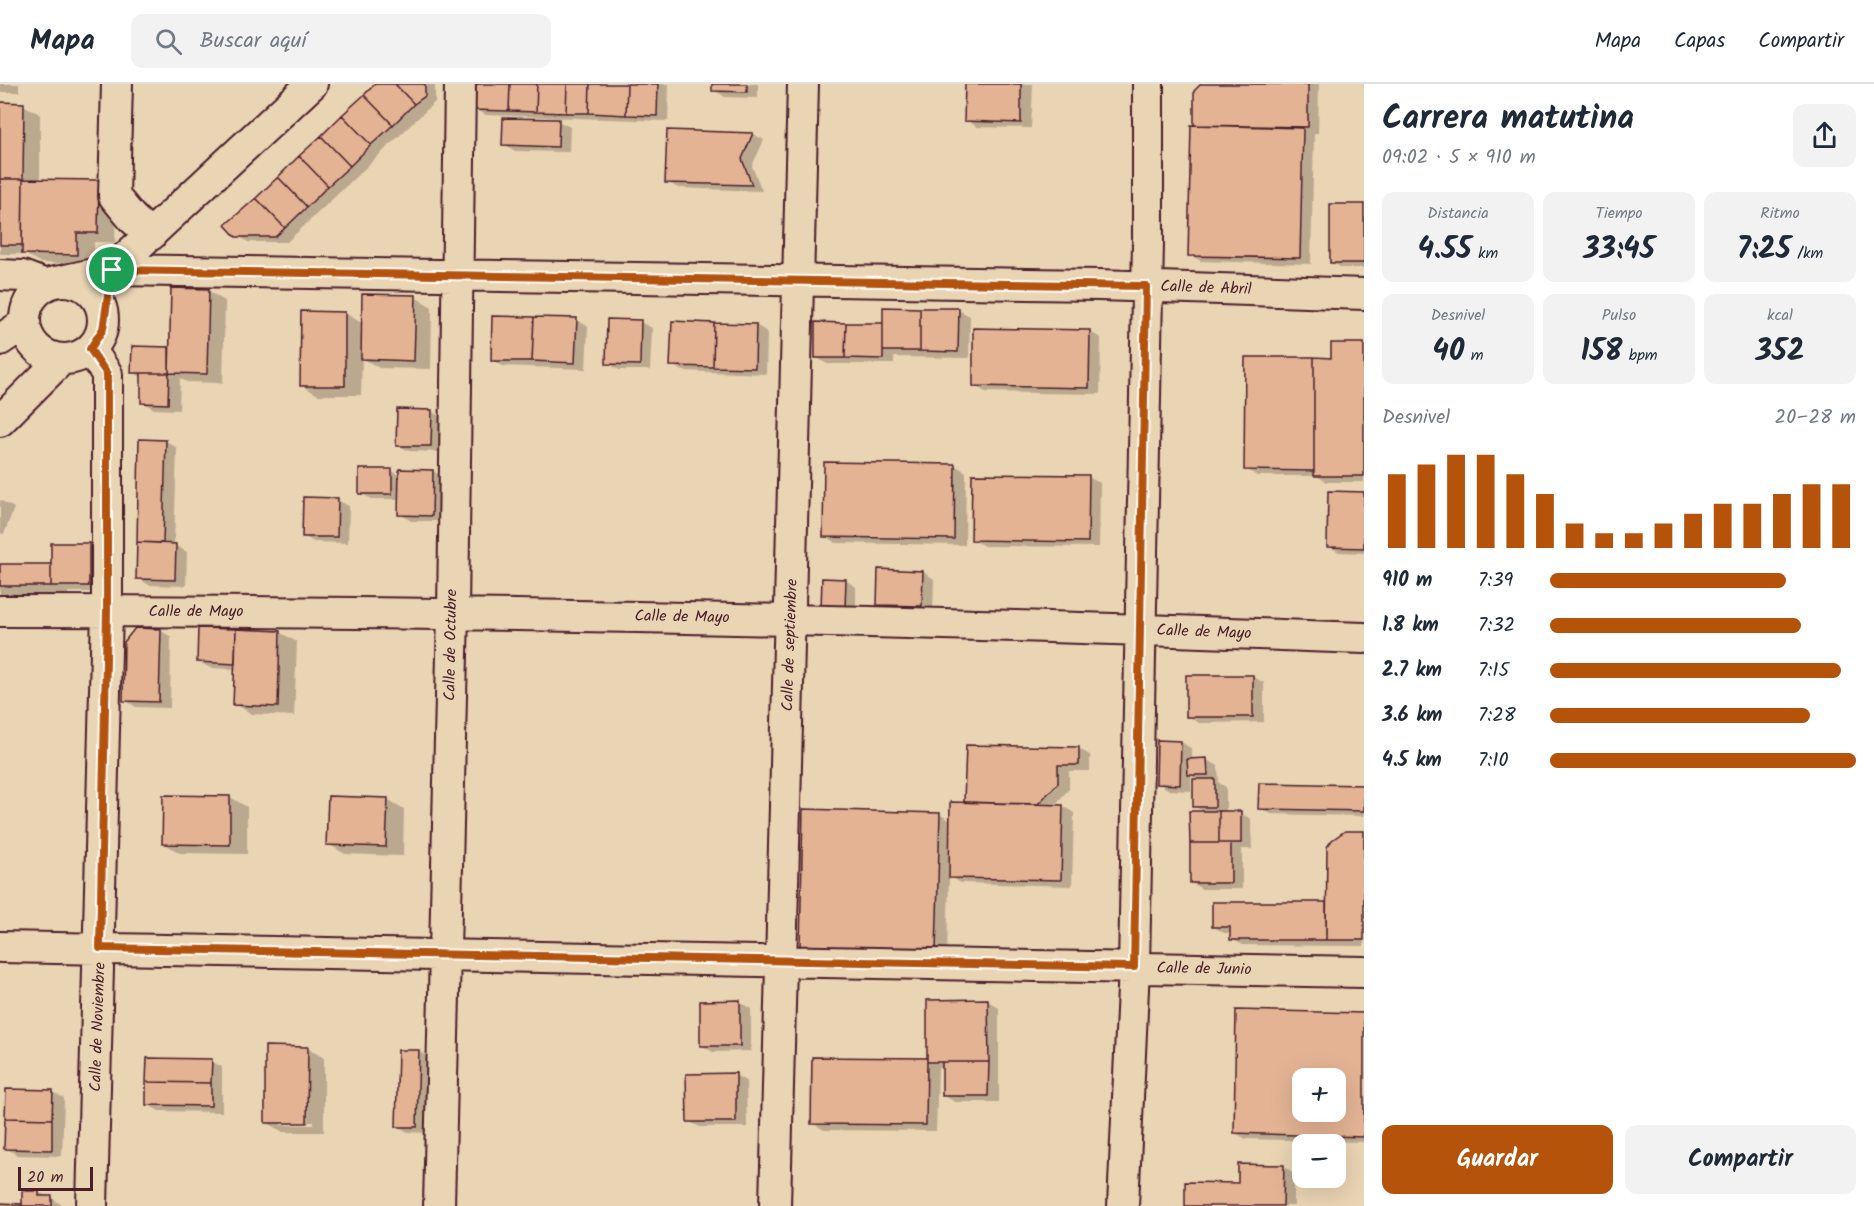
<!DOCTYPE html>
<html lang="es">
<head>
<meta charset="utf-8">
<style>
  :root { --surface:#fff; --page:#f2f2f3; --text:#1f2937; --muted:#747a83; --line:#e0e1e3; --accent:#b45309 }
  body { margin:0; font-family:Kalam,sans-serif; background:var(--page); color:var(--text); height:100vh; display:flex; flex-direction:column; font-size:22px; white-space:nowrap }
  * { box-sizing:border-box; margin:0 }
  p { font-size:20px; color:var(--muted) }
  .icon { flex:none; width:33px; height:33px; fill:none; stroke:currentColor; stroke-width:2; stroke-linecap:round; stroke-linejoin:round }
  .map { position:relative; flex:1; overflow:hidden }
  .panel { display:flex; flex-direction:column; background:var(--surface); width:510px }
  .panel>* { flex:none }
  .tools { position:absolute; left:1292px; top:984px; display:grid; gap:12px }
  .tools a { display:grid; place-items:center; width:54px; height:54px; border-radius:12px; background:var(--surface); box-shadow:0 6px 24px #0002; font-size:30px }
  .scale { position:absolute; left:18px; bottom:15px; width:75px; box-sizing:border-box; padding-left:6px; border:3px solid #4a1f2b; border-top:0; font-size:16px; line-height:21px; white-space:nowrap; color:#4a1f2b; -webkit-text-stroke:4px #e9d4b3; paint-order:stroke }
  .pin { position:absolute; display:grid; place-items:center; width:51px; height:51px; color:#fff; margin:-26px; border:3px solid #fff; border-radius:50%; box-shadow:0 2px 6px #0007 }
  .round { display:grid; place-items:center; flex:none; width:63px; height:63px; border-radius:12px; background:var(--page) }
  .head { display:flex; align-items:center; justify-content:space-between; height:102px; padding:0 18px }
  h1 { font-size:33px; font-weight:700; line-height:45px }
  .figures { display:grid; grid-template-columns:repeat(3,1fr); gap:9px; height:102px; padding:6px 18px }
  .figures div { display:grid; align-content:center; border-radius:12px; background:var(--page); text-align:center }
  .figures b { font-size:30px; font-weight:700 }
  .figures small { font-size:16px; font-weight:400 }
  .figures p { font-size:16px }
  .chart { height:168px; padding:12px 18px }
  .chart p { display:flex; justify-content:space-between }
  .chart svg { width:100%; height:108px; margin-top:6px; stroke:var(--accent); stroke-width:6 }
  .cta { display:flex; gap:12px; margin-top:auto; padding:12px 18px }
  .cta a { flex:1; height:69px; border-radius:12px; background:var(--accent); color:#fff; font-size:24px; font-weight:700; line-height:69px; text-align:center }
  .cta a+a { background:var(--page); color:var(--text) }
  ul { padding:0 18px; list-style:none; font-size:20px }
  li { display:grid; grid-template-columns:96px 72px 1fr; align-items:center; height:45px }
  li i { height:15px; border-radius:8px; background:var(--accent) }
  header { display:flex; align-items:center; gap:36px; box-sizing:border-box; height:84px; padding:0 30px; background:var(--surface); border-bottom:2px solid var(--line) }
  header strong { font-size:28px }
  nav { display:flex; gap:33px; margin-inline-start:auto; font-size:21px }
  .search { width:420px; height:54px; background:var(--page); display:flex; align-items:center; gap:15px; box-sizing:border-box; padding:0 21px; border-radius:12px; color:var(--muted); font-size:22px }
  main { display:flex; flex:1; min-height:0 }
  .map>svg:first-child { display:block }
  .shadow { fill:#0003; fill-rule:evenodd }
  .building { fill:#e3b394; stroke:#4a1f2b; stroke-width:1.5; fill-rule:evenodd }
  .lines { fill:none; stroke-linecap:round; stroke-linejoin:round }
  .minor-casing { stroke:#4a1f2b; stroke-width:34 }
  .minor { stroke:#e9d4b3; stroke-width:30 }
  .route-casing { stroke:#fff; stroke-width:12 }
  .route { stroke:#b45309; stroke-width:8 }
  .labels { text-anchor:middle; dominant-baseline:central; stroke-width:4.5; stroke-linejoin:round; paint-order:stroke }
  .street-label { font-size:16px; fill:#4a1f2b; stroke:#e9d4b3 }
</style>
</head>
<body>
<header>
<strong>Mapa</strong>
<div class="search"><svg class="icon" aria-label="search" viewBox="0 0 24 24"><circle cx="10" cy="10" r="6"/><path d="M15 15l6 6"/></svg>Buscar aquí</div>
<nav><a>Mapa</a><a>Capas</a><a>Compartir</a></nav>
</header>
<main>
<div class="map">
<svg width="1364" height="1122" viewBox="0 0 1364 1122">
  <rect width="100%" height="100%" fill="#e9d4b3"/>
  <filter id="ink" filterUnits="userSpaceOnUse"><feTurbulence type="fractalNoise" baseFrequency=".0167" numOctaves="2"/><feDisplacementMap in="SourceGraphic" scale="12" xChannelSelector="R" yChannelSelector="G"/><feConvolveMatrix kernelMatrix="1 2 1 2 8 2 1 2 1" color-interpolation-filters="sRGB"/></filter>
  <g filter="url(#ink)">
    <path class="shadow" d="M0,0H19V8H0Z
      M378,0H435V18L287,158H248L237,151Z
      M475,0H669L668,37L486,31L474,25Z
      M714,0H758V14L725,13L714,6Z
      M967,0H1033L1031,44L977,43L966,36Z
      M1203,0H1319L1318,49H1314L1311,180L1201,177L1190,171L1196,8Z
      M0,20L23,21L40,30V97L99,98L116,108L115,158H94V180L41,179L25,170H0Z
      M558,37L570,43L569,68L515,67L504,60Z
      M668,48L753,50L764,56L752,82L762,107L678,104L667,98Z
      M1364,122V184H1342L1331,178Z
      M208,207L225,217L223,299L187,298L180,294L179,326L154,325L142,318L143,294L133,288L171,265Z
      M415,213L432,223L431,285L379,284L362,274L361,311H318L301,301L345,229L363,240Z
      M958,226L970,232L969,274L894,273V280H827L816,273L885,240Z
      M576,236L588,242L586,285L503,282L492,276Z
      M640,238L652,244L650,286H619L607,279Z
      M756,241L767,248L766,290L683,287L672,281Z
      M975,246L1090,248L1101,254L1100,310L986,308L974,302Z
      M1364,260V398H1326L1317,392H1257L1246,385L1332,275Z
      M432,328L443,334L442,368L409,367L397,361Z
      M141,357H166L177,364L174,461L187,468L186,502L149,501L138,494Z
      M955,381L966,388L965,461L836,459L825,452Z
      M392,387L401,392L433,387L444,394L443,437H411L400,430V415H372L360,409Z
      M1088,393L1100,399L1099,463L984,462L972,455Z
      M1364,410V469L1339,468L1328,462Z
      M0,416L14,424L4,450L0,449Z
      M337,416L349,422L348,459L314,458L303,452Z
      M89,461L100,467V508H68V511H0V482H52Z
      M923,488L934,495L933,528L890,527L878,520Z
      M845,496L856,503V531L822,524Z
      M160,546L171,553L170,624L136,623L125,616Z
      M279,548L297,558L294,632L252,630L235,620L236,585L210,584L198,577Z
      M1252,592L1264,599V638L1199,639L1188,632Z
      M1181,658L1192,665V676H1207L1218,682L1219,699L1226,703V729H1240L1251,735L1252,765H1242V805H1202L1191,799L1206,729L1194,722L1200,697L1191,692V707L1169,706L1158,699Z
      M967,662L1079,665L1090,671V687H1069V705L1054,722H1063L1074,729L1072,802L961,799L949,792L947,872L813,869L939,730L951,737L966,720Z
      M1364,702V732L1271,730L1260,724Z
      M164,712L230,713L247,723V770L180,769L163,759Z
      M387,715L404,725L403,772L345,770L328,760Z
      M1364,749V862L1243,861L1231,855V849H1224L1213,842V819H1328Z
      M988,917L999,924V1018H955L943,1011L944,984H938L936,1047L824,1046L812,1039L813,974L929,975Z
      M739,918L751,924V967L713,968L701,961Z
      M1364,930V1058L1246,1055L1235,1049ZM1302,994H1335V1028H1302Z
      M307,964L324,974V1048H283L266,1038ZM281,1038H314V1041H281Z
      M418,967L430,974L428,1049L408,1048L397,1042Z
      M211,977L222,983V1028L159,1027L147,1020Z
      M735,991L746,997L747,1043H700L688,1037Z
      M52,1008L64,1014L62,1072L17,1071L6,1064Z
      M1283,1082L1294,1089V1122H1187Z
      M39,1109L51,1113L63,1122H0L23,1121Z"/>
    <path class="building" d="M375,0H395L414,20L393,41L364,11Z
      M395,0H425V12L414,20Z
      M473,0H510L509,27L473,26Z
      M510,0H537L536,28L509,27Z
      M537,0H567L566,29L536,28Z
      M567,0H590L589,29H566Z
      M590,0H627L626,31L589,29Z
      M627,0H658L657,32L626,31Z
      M712,0H747V8L712,7Z
      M965,0H1021V39L964,37Z
      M1201,0H1308V43L1194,41V7Z
      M364,11L393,41L371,61L342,31Z
      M0,18L24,19L23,95H0Z
      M342,31L371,61L350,82L321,52Z
      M503,34L559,35L558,63L502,61Z
      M1191,41L1303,44L1300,174L1188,172Z
      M667,46L753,49L742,75L752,101L665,99Z
      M321,52L350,82L328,102L299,72Z
      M299,72L328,102L307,123L278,93Z
      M278,93L307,123L285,144L256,114Z
      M0,95H23L22,161H0Z
      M23,95L99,96L98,149H77V171L22,170Z
      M256,114L285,144L275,153H236L225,141Z
      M1330,120H1364V179H1330Z
      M171,204L209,205L207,290L169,289Z
      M362,210L416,211L414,277L361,275Z
      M883,223L920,224V267H883Z
      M920,224H959L958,268L920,267Z
      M301,227L345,228V302H300Z
      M492,232L534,233L532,277H491Z
      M534,233L577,234L575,279L532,277Z
      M607,235L641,236L640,281L606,280Z
      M672,237L714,239L713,283L670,282Z
      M815,238L846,239L845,274H815Z
      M714,239L756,240L755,284L713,283Z
      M846,239H883V275L845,274Z
      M973,244L1090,246L1089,304L973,302Z
      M1331,259H1364V392H1314V273L1331,274Z
      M132,262L169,263V289H131Z
      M1245,273H1314V387L1244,386Z
      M141,289H169L168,320L141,319Z
      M397,325L432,326L431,362H396Z
      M139,355L166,356L163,459L137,458Z
      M824,378L955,380L954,455L823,453Z
      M359,385H392V410H359Z
      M399,385L433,386L432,432L398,431Z
      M972,390L1089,391L1088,458L971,456Z
      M1328,407L1364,408V464L1327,463Z
      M303,413L338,414L337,453H302Z
      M137,458L176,460L175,496L136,495Z
      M51,459H89V502H51Z
      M0,480H51V502H0Z
      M878,485L923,487L922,522L877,521Z
      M822,494L846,495L845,525H821Z
      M135,544L161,545L159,618L123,617L124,558Z
      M198,544L236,545L235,580L197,578Z
      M236,545L280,547L278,623L233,621Z
      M1186,591H1253V633H1186Z
      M1157,656L1181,657L1180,701L1156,700Z
      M966,661L1079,663V681H1058V699L1038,720L964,718Z
      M1207,674L1208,691H1188L1187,675Z
      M1193,695H1215V723H1193Z
      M1259,699L1364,701V727L1258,725Z
      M163,711L230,712V761L162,760Z
      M328,712L388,714L386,763L326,761Z
      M950,718L1063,721L1061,796L949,794Z
      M803,725L940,729L936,867L800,863Z
      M1189,727H1219V759H1190Z
      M1219,727H1241V759H1219Z
      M1345,747H1364V856H1326L1327,763L1332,756Z
      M1190,759H1231V799H1190Z
      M1212,818H1326V856H1230V843H1212Z
      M988,915L989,978H927V916Z
      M740,916V962H700V917Z
      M1236,926L1364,929V1053L1234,1049ZM1302,994H1335V1028H1302Z
      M265,962L308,963L307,1039H265Z
      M398,966H419L417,1043H396Z
      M812,973L927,974L926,1041L811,1040Z
      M147,974L212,975L211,999L146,998Z
      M942,978H989L988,1012H942Z
      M736,989V1038H687L686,990Z
      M146,998L211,999V1022L146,1021Z
      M6,1005L53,1006L52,1035L5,1034Z
      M5,1034L52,1035V1066L4,1065Z
      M1238,1080L1284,1081L1283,1122H1185V1098L1238,1099Z
      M22,1107H39V1112H52V1122H22Z
      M0,1119L22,1120V1122H0Z"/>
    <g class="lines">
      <g class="minor-casing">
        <path id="minor" d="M117,0L114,112L132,134L151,151
          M112,186L1099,201L1364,210
          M0,191L22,192L46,201
          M61,197L112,186L312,0
          M25 236a39 39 0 1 1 78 0a39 39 0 1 1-78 0Z
          M0,256L25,239
          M90,265L107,290V527L92,1122
          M0,337L62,275
          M0,527C455,527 909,536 1364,554
          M0,863L1364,888
          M439,1122L453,528L460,0
          M775,1122L803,0
          M1123,1122L1134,883L1148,158V0"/>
      </g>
      <use href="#minor" class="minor"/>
    </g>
  </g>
  <g class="lines" filter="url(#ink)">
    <g class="route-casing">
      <path id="route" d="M112,186L1146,202L1134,883L100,864L107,527V290L90,265L103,245Z"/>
    </g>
    <use href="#route" class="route"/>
  </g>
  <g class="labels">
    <g class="street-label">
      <text transform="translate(1206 204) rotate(2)">Calle de Abril</text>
      <text x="196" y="527">Calle de Mayo</text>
      <text transform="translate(682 533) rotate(1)">Calle de Mayo</text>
      <text transform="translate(1204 548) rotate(2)">Calle de Mayo</text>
      <text transform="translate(451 561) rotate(-89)">Calle de Octubre</text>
      <text transform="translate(790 561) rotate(-88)">Calle de septiembre</text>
      <text transform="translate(1204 885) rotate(1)">Calle de Junio</text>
      <text transform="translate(98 943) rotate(-88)">Calle de Noviembre</text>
    </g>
  </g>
</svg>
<div class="tools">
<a>+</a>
<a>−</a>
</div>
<div class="scale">20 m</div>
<div class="pin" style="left:112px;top:186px;background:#1e9e55"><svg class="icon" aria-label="arrive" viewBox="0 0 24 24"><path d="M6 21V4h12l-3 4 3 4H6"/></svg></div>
</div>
<section class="panel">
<div class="head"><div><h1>Carrera matutina</h1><p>09:02 · 5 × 910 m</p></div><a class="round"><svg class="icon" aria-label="share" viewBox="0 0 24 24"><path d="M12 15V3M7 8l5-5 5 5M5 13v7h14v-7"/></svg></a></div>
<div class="figures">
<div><p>Distancia</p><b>4.55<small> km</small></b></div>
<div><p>Tiempo</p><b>33:45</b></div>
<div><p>Ritmo</p><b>7:25<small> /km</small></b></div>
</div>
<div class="figures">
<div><p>Desnivel</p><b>40<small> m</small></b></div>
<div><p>Pulso</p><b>158<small> bpm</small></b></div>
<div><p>kcal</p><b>352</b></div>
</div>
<div class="chart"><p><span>Desnivel</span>20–28 m</p>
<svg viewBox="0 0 160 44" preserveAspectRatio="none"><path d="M5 44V14M15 44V10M25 44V6M35 44V6M45 44V14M55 44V22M65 44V34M75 44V38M85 44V38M95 44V34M105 44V30M115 44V26M125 44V26M135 44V22M145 44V18M155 44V18"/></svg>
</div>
<ul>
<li><b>910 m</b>7:39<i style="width:77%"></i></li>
<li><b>1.8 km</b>7:32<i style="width:82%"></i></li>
<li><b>2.7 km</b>7:15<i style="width:95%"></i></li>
<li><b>3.6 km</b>7:28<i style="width:85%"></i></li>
<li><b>4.5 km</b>7:10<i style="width:100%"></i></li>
</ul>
<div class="cta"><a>Guardar</a><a>Compartir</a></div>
</section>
</main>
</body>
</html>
